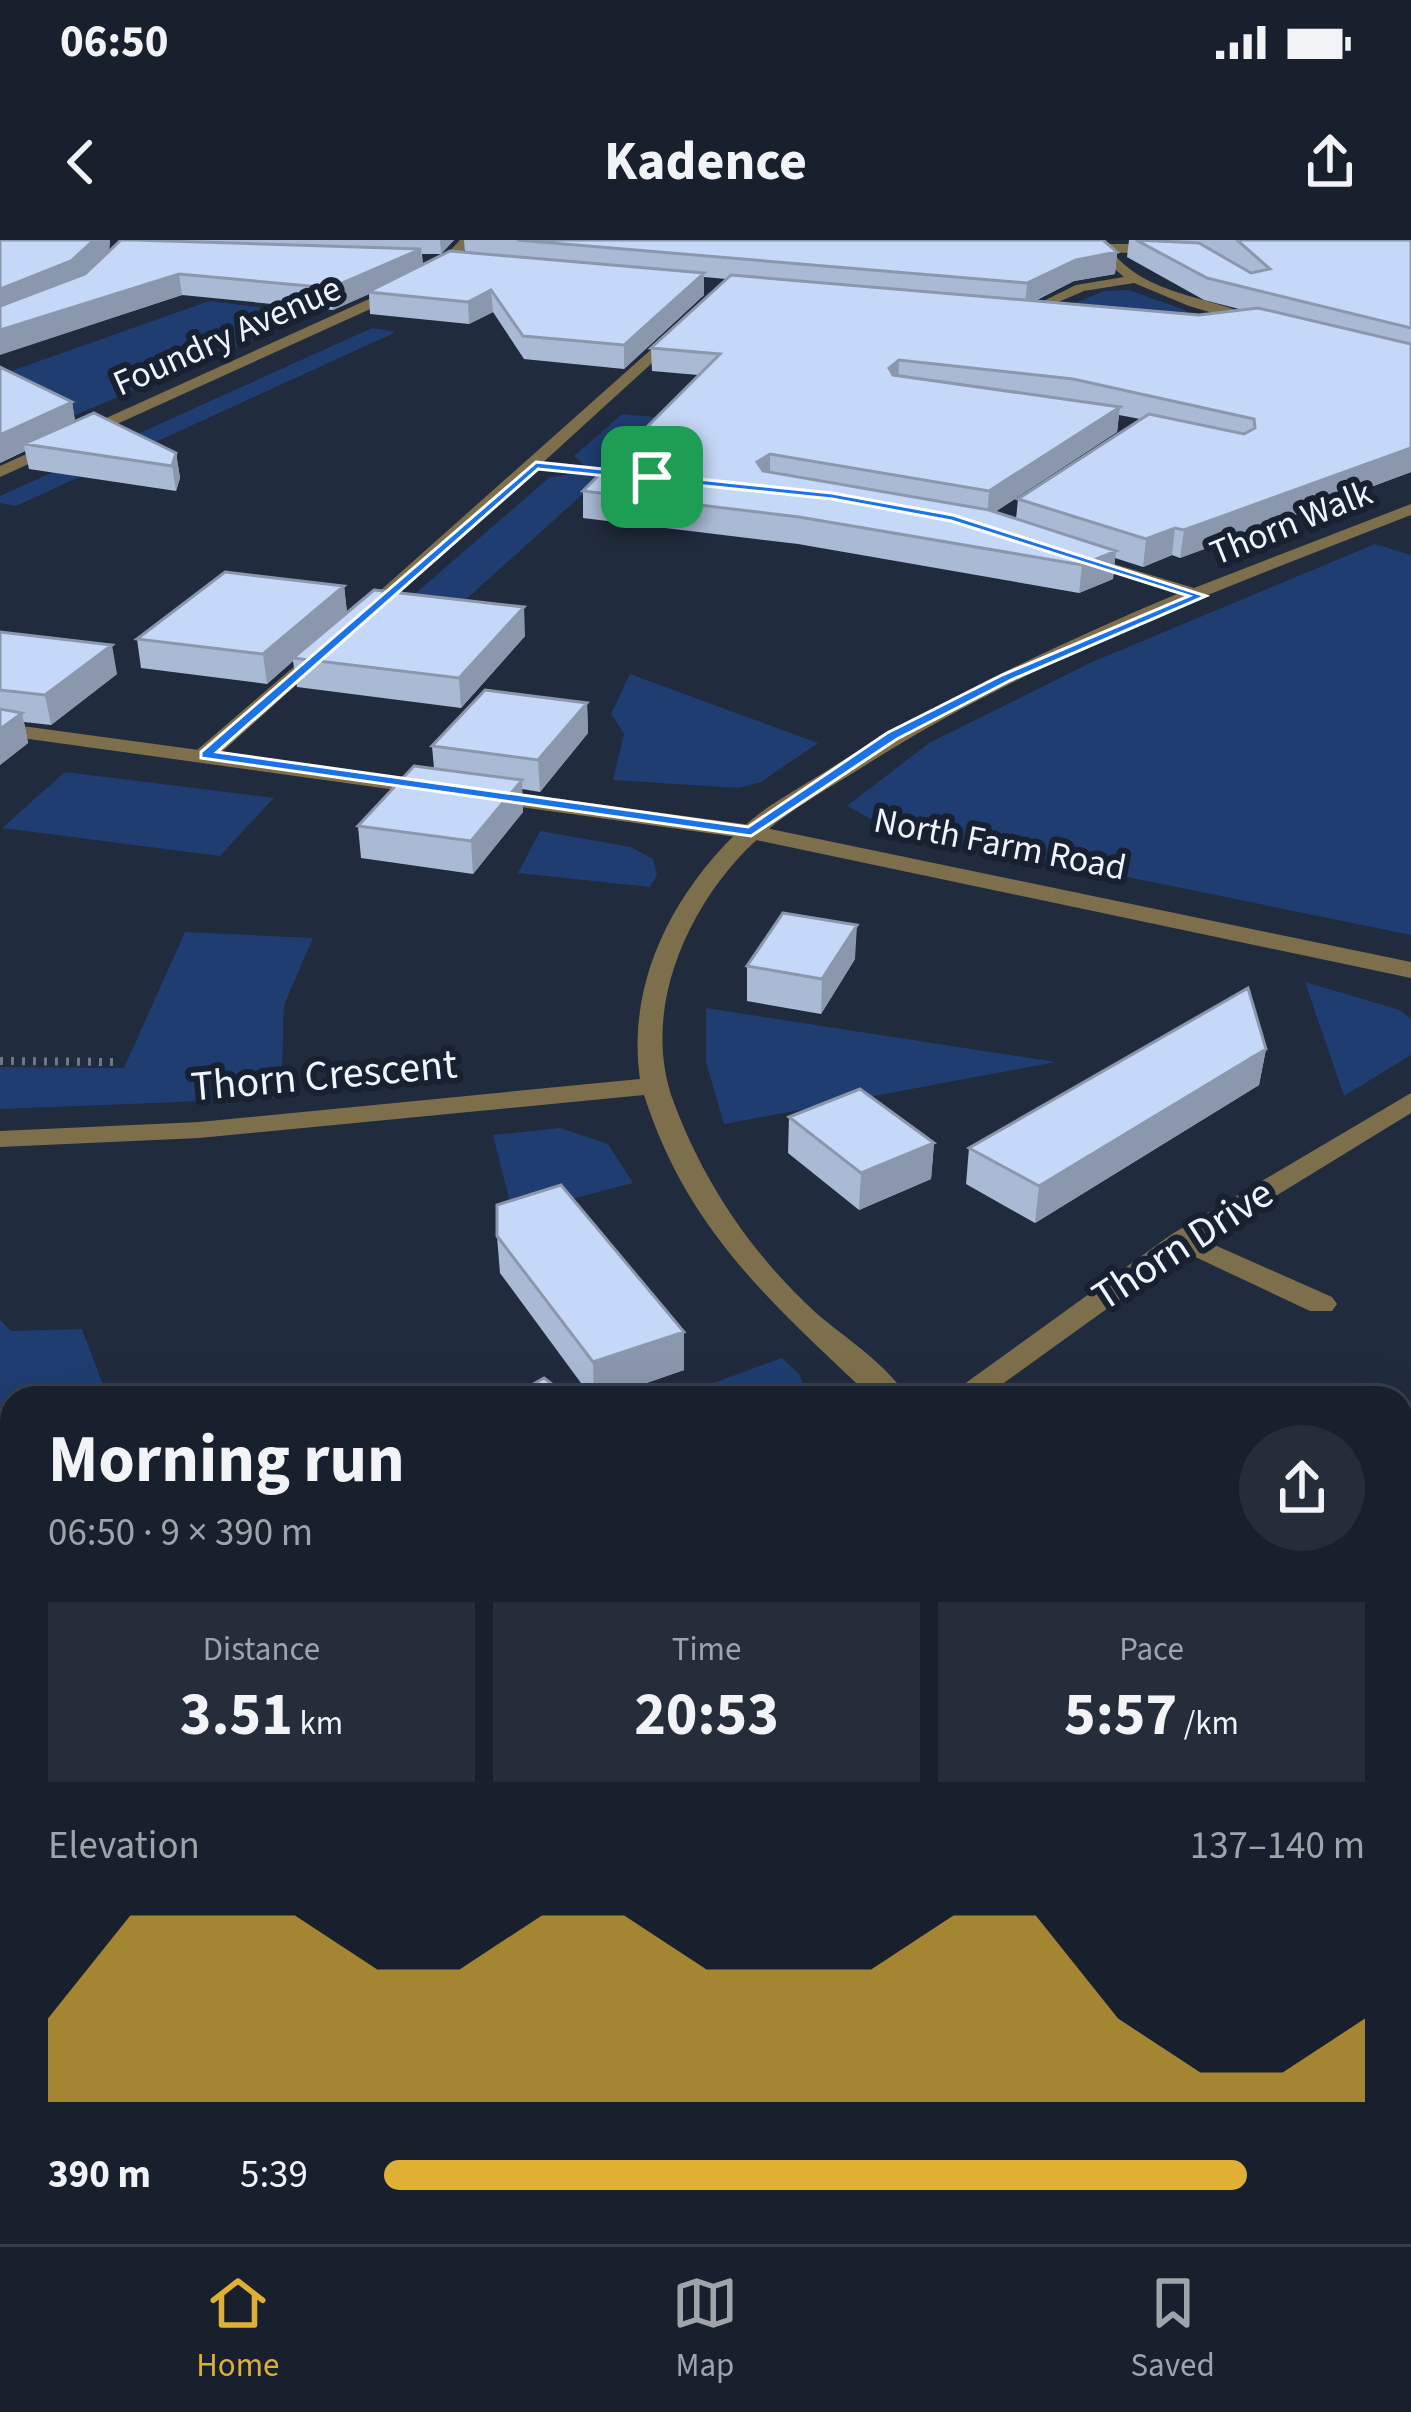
<!DOCTYPE html>
<html lang="en">
<head>
<meta charset="utf-8">
<style>
  :root { --surface:#18202e; --page:#252d3a; --text:#f1f3f6; --muted:#9fa3aa; --line:#363e4a; --accent:#e0b034 }
  body { margin:0; font-family:"Source Sans 3",sans-serif; background:var(--page); color:var(--text); height:100vh; display:flex; flex-direction:column; font-size:45px; white-space:nowrap }
  * { box-sizing:border-box; margin:0 }
  p { font-size:39px; color:var(--muted) }
  .icon { flex:none; width:66px; height:66px; fill:none; stroke:currentColor; stroke-width:2; stroke-linecap:round; stroke-linejoin:round }
  .map { position:relative; flex:1; overflow:hidden }
  .details { position:absolute; left:0px; top:1146px; width:1413px; height:858px; display:flex; flex-direction:column; background:var(--surface); border-radius:36px 36px 0 0; box-shadow:0 12px 48px #0002,0 0 0 3px var(--line) }
  .details>* { flex:none }
  .pin { position:absolute; display:grid; place-items:center; width:102px; height:102px; color:#fff; margin:-51px; border-radius:24px; box-shadow:0 6px 18px #0006 }
  .round { display:grid; place-items:center; flex:none; width:126px; height:126px; border-radius:63px; background:var(--page) }
  .overview { display:flex; align-items:center; justify-content:space-between; height:204px; padding:0 48px }
  h1 { font-size:66px; font-weight:700; line-height:90px }
  .metrics { display:grid; grid-template-columns:repeat(3,1fr); gap:18px; height:204px; padding:12px 48px }
  .metrics div { display:grid; align-content:center; border-radius:0px; background:var(--page); text-align:center }
  .metrics b { font-size:60px; font-weight:700 }
  .metrics small { font-size:33px; font-weight:400 }
  .metrics p { font-size:33px }
  .chart { height:336px; padding:24px 48px }
  .chart p { display:flex; justify-content:space-between }
  .chart svg { width:100%; height:216px; margin-top:12px; fill:var(--accent); opacity:.7 }
  ul { padding:0 48px; list-style:none; font-size:39px }
  li { display:grid; grid-template-columns:192px 144px 1fr; align-items:center; height:90px }
  li i { height:30px; border-radius:15px; background:var(--accent) }
  .status { display:flex; justify-content:space-between; align-items:center; height:84px; padding:0 60px; background:var(--surface); direction:ltr }
  .status svg { height:33px; fill:currentColor }
  header { display:flex; justify-content:space-between; align-items:center; height:156px; padding:0 48px; background:var(--surface); font-size:54px; font-weight:700 }
  .menu { display:flex; justify-content:space-around; align-items:center; height:168px; border-top:3px solid var(--line); background:var(--surface); font-size:33px; color:var(--muted) }
  .menu a { display:grid; justify-items:center; gap:6px }
  .menu .active { color:var(--accent) }
  .map>svg:first-child { display:block }
  .green { fill:#1f3d71 }
  .lines { fill:none; stroke-linecap:round; stroke-linejoin:round }
  .path { stroke:#6f7887; stroke-width:8; stroke-dasharray:3 8; stroke-linecap:butt }
  .service { fill:#7e6f4c; fill-rule:evenodd }
  .minor { fill:#7e6f4c; fill-rule:evenodd }
  .tertiary { fill:#7e6f4c; fill-rule:evenodd }
  .wall { fill:#aabad4; fill-rule:evenodd }
  .shaded-wall { fill:#8b97ad }
  .building { fill:#c6d8f7; stroke:#8b97ad; stroke-width:3 }
  .route { fill:#1a73e8; stroke:#fff; stroke-width:3; fill-rule:evenodd }
  .labels { text-anchor:middle; dominant-baseline:central; stroke-width:12; stroke-linejoin:round; paint-order:stroke }
  .far-street-label { font-size:36px; fill:#eff5ff; stroke:#172132 }
  .street-label { font-size:42px; fill:#eff5ff; stroke:#172132 }
</style>
</head>
<body>
<div class="status"><b>06:50</b><svg viewBox="0 0 49 12"><path d="M0 12V9h3v3zM5 12V6h3v6zM10 12V3h3v9zM15 12V0h3v12zM26 1h20v11H26zM47 4h2v5h-2z"/></svg></div>
<header><svg class="icon" aria-label="back" viewBox="0 0 24 24"><path d="M15 5l-7 7 7 7"/></svg>Kadence<svg class="icon" aria-label="share" viewBox="0 0 24 24"><path d="M12 15V3M7 8l5-5 5 5M5 13v7h14v-7"/></svg></header>
<div class="map">
<svg width="1411" height="2004" viewBox="0 0 1411 2004">
  <rect width="100%" height="100%" fill="#202b3d"/>
  <path class="green" d="M1129,50L1185,70L1191,76L1068,66L1104,51Z
    M209,61L314,74L54,184L0,135Z
    M372,88L396,92L16,266L0,263V256Z
    M622,174L667,178L738,242L587,228L574,216Z
    M577,233L733,248L583,254L453,371L402,365L550,237Z
    M1375,304L1411,315V695L888,588L847,566L929,503L1090,423Z
    M630,434L818,503L761,542L739,548L613,540L624,494L611,474Z
    M65,532L274,558L220,616L2,588Z
    M540,591L631,607L653,619L657,635L650,647L518,633Z
    M185,692L313,698L284,765L281,858L0,869V827L124,828Z
    M1305,742L1400,770L1411,779V815L1344,856Z
    M706,768L1056,822L724,884L706,822Z
    M560,888L608,904L633,943L513,974L493,895Z
    M0,1080L11,1091L82,1089L108,1158H12V1322L0,1332Z
    M782,1118L799,1134L809,1158H672Z"/>
  <g class="lines">
    <path class="path" d="M0,821L113,822"/>
    <path class="service" d="M1100,4C1159,4 1220,0 1263,48L1251,51C1206,4 1155,17 1096,11Z
      M1183,991L1332,1057L1337,1064L1332,1071H1310L1172,1006L1168,1000Z"/>
    <path class="minor" d="M1092,0H1104C1138,59 1215,54 1267,83L1260,87L1189,66L1134,43L1084,51L1023,77V71L1076,45L1124,37L1103,19Z
      M673,90L685,93L368,382H354V374Z
      M1411,264V275C1222,349 1035,417 861,528C828,549 792,568 763,594C691,657 638,768 674,863C704,943 752,1014 815,1072C845,1098 887,1124 908,1158H872C773,1064 688,992 644,855L199,898L0,907V891L199,882L640,839C626,743 673,652 743,587C769,563 804,546 834,526C943,458 1058,404 1177,354L1068,318V310L1194,348Z
      M318,406L335,410L213,520H197V510Z
      M1411,853V873L1194,1006L983,1158H945L1172,994Z
      M12,1764V1806L0,1810V1768Z
      M209,1992H261L266,2004H214Z
      M571,1992H628L623,2004H566Z"/>
    <path class="tertiary" d="M460,0H473L441,37L0,237V226L431,31Z
      M0,483L751,585L1411,722V738L751,599L0,495Z"/>
  </g>
  <path class="wall" d="M0,0H110L109,10L81,36L85,34L121,0H454L441,14H422L423,25L465,13L464,0H1103L1117,12L1115,34L1074,41L1035,61L1199,75L1243,70L1204,60L1127,17L1129,0H1411V232L1180,318L1172,315L1143,327L1115,318L1113,339L1079,353L798,304L583,278V251L698,135L652,131L651,108L726,39L704,37V55L624,129L524,119L493,72L469,84L370,74L369,54L333,70L182,55L0,114ZM1119,175L1140,179L1018,259L1016,279L995,272L1117,192Z
    M72,162L75,181L176,213L180,238L176,251L29,229L25,211L0,223Z
    M344,346L347,372L525,396L461,468L297,447L293,421L267,444L141,428L137,399Z
    M0,392L117,434L51,485L24,482L28,503L0,525Z
    M587,463L588,493L540,552L522,549L523,572L473,634L361,618L358,586L434,528L432,506Z
    M855,719L821,774L747,761V726Z
    M1266,809L1259,845L1035,983L966,944L969,908Z
    M789,877L934,903L931,939L859,970L788,913Z
    M497,996L684,1092V1130L603,1158H592L500,1033Z
    M1411,1260V1408L1401,1394V1262Z"/>
  <path class="shaded-wall" d="M94,0H110L109,10L75,42L0,73V49Z
    M440,0H454L441,14Z
    M421,9L423,30L368,52L369,54L333,70L331,48Z
    M1117,12L1115,34L1074,41L1025,65L1027,43L1076,20Z
    M704,33V55L624,129V105Z
    M179,34L182,55L0,115V90Z
    M491,50L493,72L469,84L468,62Z
    M899,120L898,144L889,128Z
    M72,162L76,187L24,204L25,211L0,223V195Z
    M1120,167L1117,192L987,277L989,251Z
    M1411,208V232L1180,318L1184,290Z
    M176,213L180,238L176,251L172,226Z
    M770,214V240L757,222Z
    M1175,288L1172,315L1143,327L1146,299Z
    M1116,311L1113,339L1079,353L1082,325Z
    M344,346L347,374L293,418V421L267,444L263,414Z
    M524,367L525,396L461,468L459,438Z
    M112,405L117,434L51,485L45,455Z
    M587,463L588,493L540,552L538,520Z
    M22,473L28,503L0,525V489Z
    M522,540L523,572L473,634L471,601Z
    M857,685L855,719L821,774L822,739Z
    M1266,809L1259,845L1035,983L1039,946Z
    M934,903L931,939L859,970L861,933Z
    M684,1092V1130L603,1158H594L593,1122Z
    M12,1559V1606L0,1613V1566Z"/>
  <path class="building" d="M0,0H94L71,21L0,49Z
    M121,0H135L421,9L331,48L179,34L0,90V66L85,34Z
    M517,0H1103L1117,12L1076,20L1027,43Z
    M1136,0L1199,3L1251,33L1270,29L1237,0H1411V88L1207,38Z
    M450,11L704,33L624,105L523,96L491,50L468,62L368,52Z
    M731,35L1199,75L1258,68L1411,104V208L1184,290L1175,288L1146,299L1018,259L1149,174L1244,194L1255,188L1254,179L1073,139L899,120L889,128L893,135L1120,167L989,251L770,214L757,222L763,231L989,270L1116,311L1082,325L799,277L583,251L720,114L651,108Z
    M0,127L72,162L0,195Z
    M94,173L176,213L172,226L24,204Z
    M225,332L344,346L263,414L137,399Z
    M374,350L524,367L459,438L293,418Z
    M0,392L112,405L45,455L0,450Z
    M485,450L587,463L538,520L432,506Z
    M0,469L22,473L0,489Z
    M414,526L522,540L471,601L358,586Z
    M783,673L857,685L822,739L747,726Z
    M1248,748L1266,809L1039,946L969,908Z
    M860,849L934,903L861,933L789,877Z
    M561,945L684,1092L593,1122L497,996V965Z
    M544,1138L570,1158H509Z
    M1411,1260V1295L1401,1282V1262Z
    M12,1447V1559L0,1566V1453Z
    M2,1896L12,1909V1992H77L86,2004H0Z"/>
  <path class="route" d="M536,222L832,253L953,275L1206,356L1011,440L897,499L751,596L201,518V512ZM538,229L832,259L951,281L1189,356L1002,435L887,493L748,587L217,512Z"/>
  <g class="labels">
    <g class="far-street-label">
      <text transform="translate(227 96) rotate(-24)">Foundry Avenue</text>
      <text transform="translate(1291 283) rotate(-22)">Thorn Walk</text>
      <text transform="translate(1000 604) rotate(11)">North Farm Road</text>
    </g>
    <g class="street-label">
      <text transform="translate(324 836) rotate(-5)">Thorn Crescent</text>
      <text transform="translate(1183 1005) rotate(-33)">Thorn Drive</text>
    </g>
  </g>
</svg>
<div class="pin" style="left:652px;top:237px;background:#1e9e55"><svg class="icon" aria-label="arrive" viewBox="0 0 24 24"><path d="M6 21V4h12l-3 4 3 4H6"/></svg></div>
<section class="details">
<div class="overview"><div><h1>Morning run</h1><p>06:50 · 9 × 390 m</p></div><a class="round"><svg class="icon" aria-label="share" viewBox="0 0 24 24"><path d="M12 15V3M7 8l5-5 5 5M5 13v7h14v-7"/></svg></a></div>
<div class="metrics">
<div><p>Distance</p><b>3.51<small> km</small></b></div>
<div><p>Time</p><b>20:53</b></div>
<div><p>Pace</p><b>5:57<small> /km</small></b></div>
</div>
<div class="chart"><p><span>Elevation</span>137–140 m</p>
<svg viewBox="0 0 160 44" preserveAspectRatio="none"><path d="M0 44V27L10 6L20 6L30 6L40 17L50 17L60 6L70 6L80 17L90 17L100 17L110 6L120 6L130 27L140 38L150 38L160 27V44z"/></svg>
</div>
<ul>
<li><b>390 m</b>5:39<i style="width:88%"></i></li>
</ul>
</section>
</div>
<nav class="menu">
<a class="active"><svg class="icon" aria-label="home" viewBox="0 0 24 24"><path d="M3 11l9-7 9 7M6 9v11h12V9"/></svg>Home</a>
<a><svg class="icon" aria-label="map" viewBox="0 0 24 24"><path d="M3 6l6-2 6 2 6-2v14l-6 2-6-2-6 2zM9 4v14M15 6v14"/></svg>Map</a>
<a><svg class="icon" aria-label="saved" viewBox="0 0 24 24"><path d="M7 4h10v16l-5-4-5 4z"/></svg>Saved</a>
</nav>
</body>
</html>
